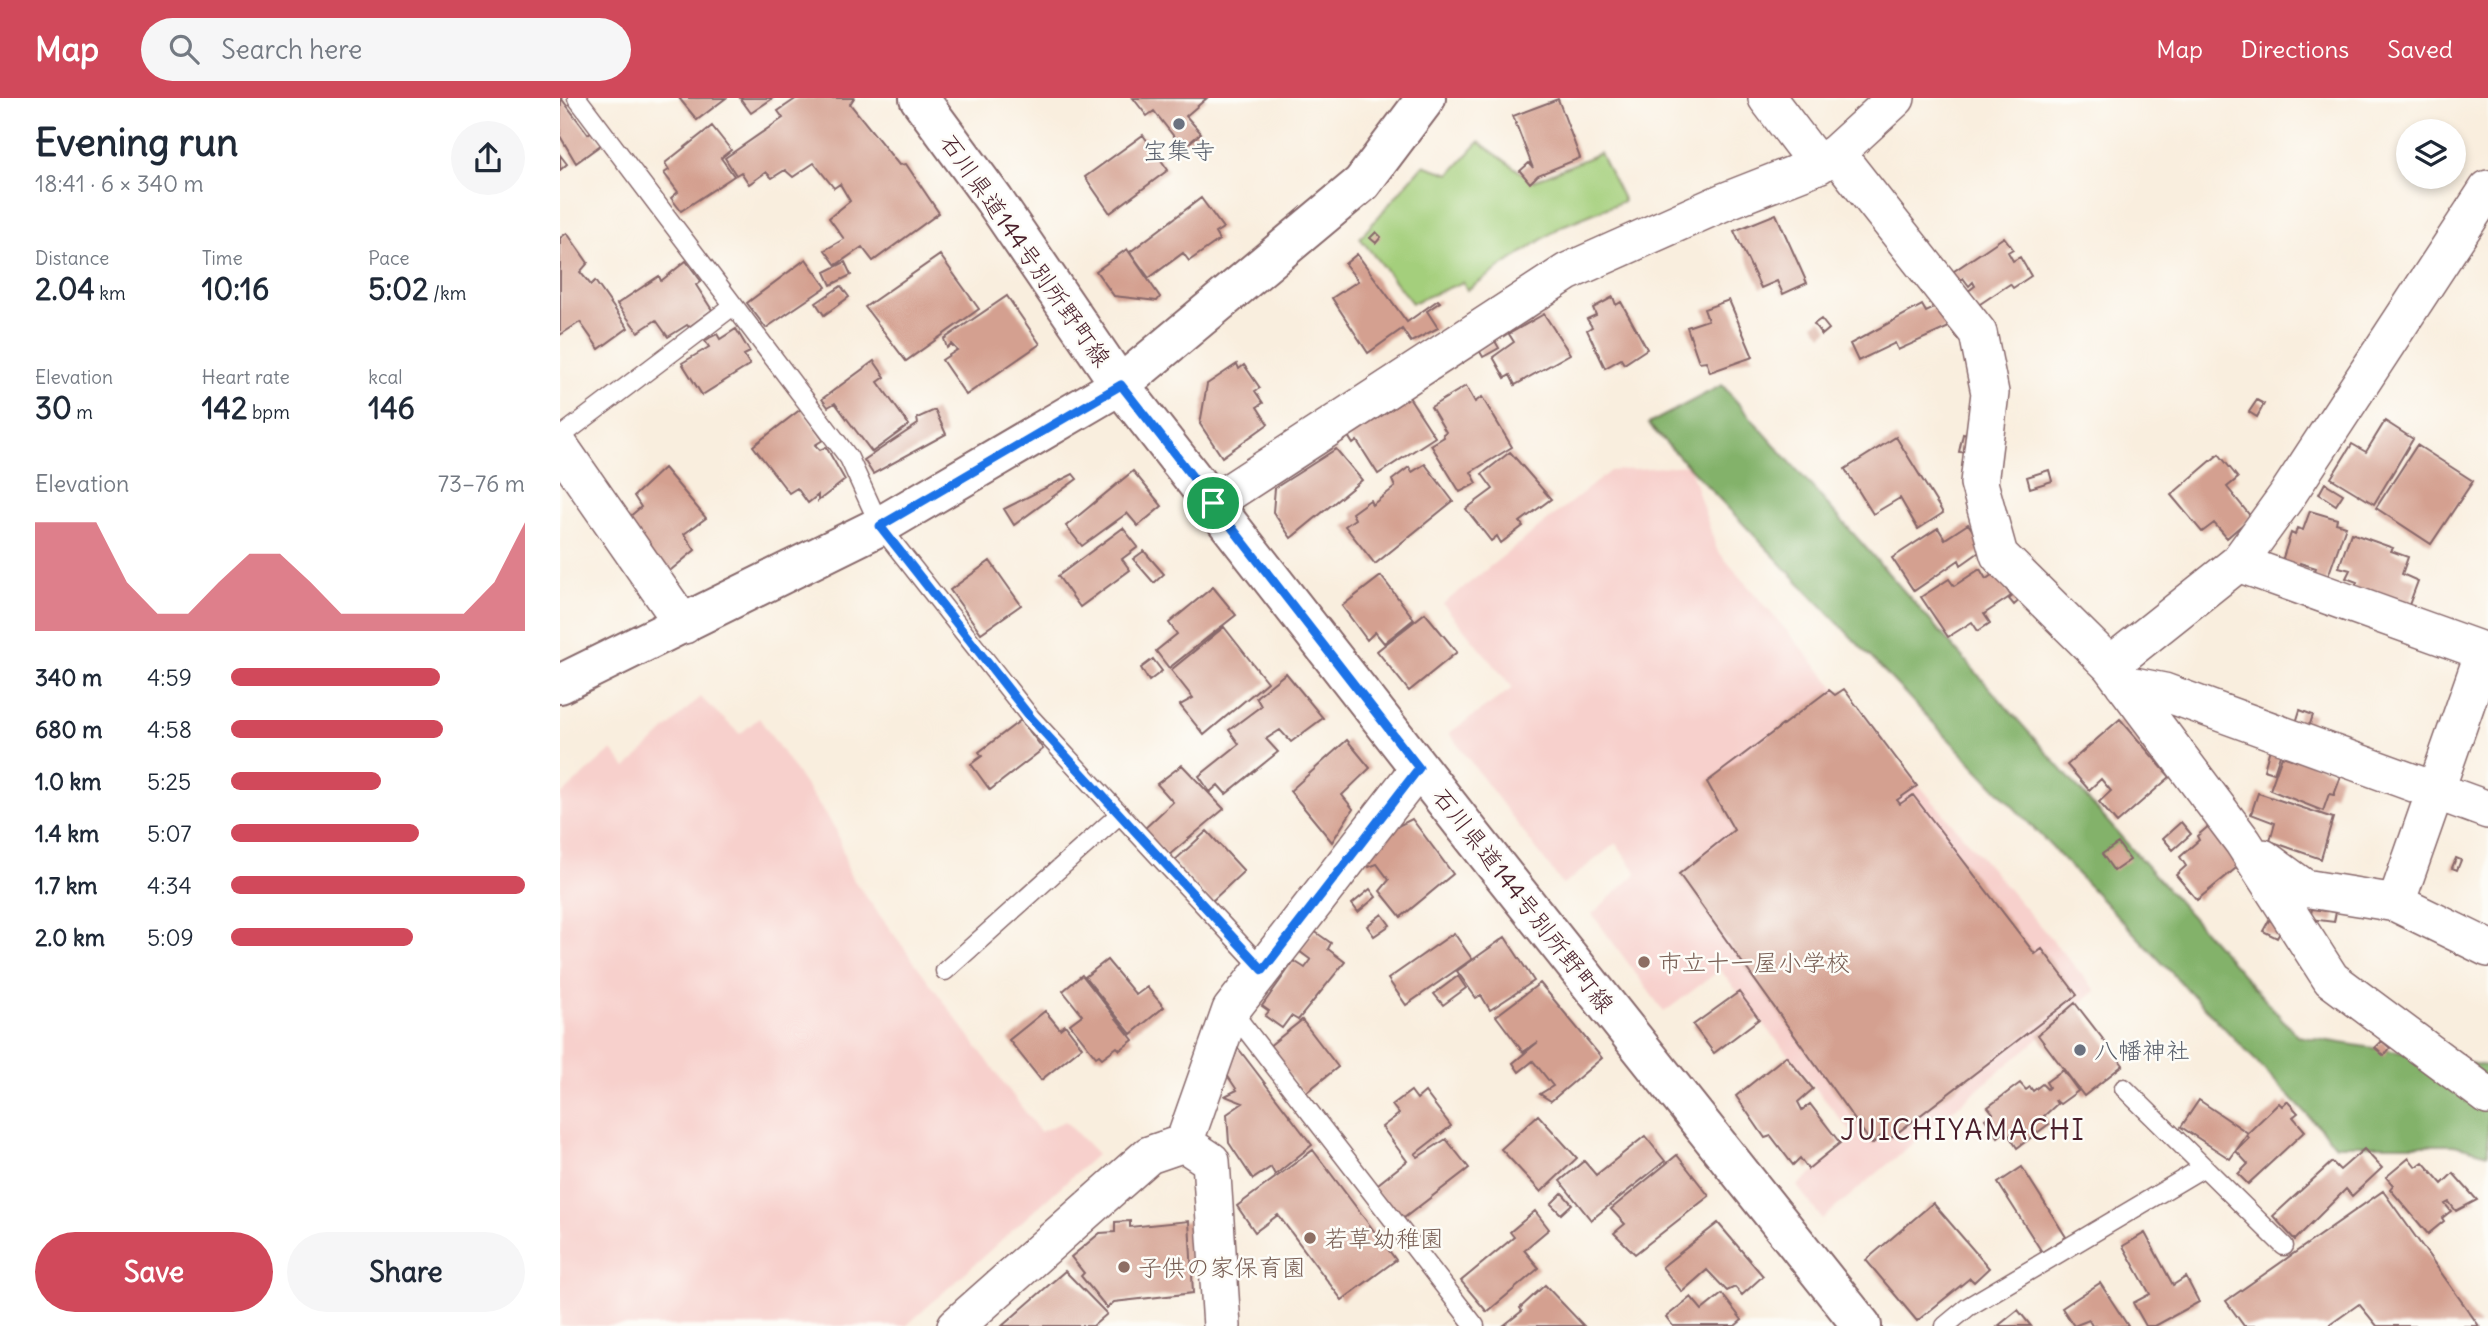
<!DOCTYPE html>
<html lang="en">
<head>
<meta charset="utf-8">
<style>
  :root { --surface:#fff; --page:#f6f6f7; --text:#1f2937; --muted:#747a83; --accent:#d1495b }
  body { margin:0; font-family:Delius,"Klee One",sans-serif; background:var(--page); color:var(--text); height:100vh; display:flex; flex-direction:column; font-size:26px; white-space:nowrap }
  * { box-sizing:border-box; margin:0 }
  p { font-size:23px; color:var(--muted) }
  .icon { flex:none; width:38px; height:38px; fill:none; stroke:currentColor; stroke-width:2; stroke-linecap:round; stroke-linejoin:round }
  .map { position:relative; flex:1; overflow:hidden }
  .side { display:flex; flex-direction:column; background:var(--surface); width:560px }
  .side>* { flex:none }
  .controls { position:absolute; left:1836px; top:21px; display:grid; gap:14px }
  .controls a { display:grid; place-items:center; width:70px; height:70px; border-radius:50%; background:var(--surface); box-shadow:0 4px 10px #0003; font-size:35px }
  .pin { position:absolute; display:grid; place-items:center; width:60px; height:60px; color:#fff; margin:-30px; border:4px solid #fff; border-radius:50%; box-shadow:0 2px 7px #0007 }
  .round { display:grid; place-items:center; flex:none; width:74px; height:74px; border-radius:37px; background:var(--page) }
  .head { display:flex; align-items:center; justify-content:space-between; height:119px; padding:0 35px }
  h1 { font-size:38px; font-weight:700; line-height:52px }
  .figures { display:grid; grid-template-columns:repeat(3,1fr); gap:10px; height:119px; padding:7px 35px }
  .figures div { display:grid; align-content:center }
  .figures b { font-size:30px; font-weight:700 }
  .figures small { font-size:19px; font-weight:400 }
  .figures p { font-size:19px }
  .chart { height:196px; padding:14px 35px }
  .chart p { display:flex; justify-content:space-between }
  .chart svg { width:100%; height:126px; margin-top:7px; fill:var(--accent); opacity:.7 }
  .action { display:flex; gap:14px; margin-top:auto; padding:14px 35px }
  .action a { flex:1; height:80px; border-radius:42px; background:var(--accent); color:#fff; font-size:28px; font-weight:700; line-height:80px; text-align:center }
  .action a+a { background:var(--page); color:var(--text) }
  ul { padding:0 35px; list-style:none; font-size:23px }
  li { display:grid; grid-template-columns:112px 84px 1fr; align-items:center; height:52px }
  li i { height:18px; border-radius:9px; background:var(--accent) }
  header { display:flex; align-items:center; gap:42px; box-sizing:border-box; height:98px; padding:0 35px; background:var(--accent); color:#fff }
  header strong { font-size:33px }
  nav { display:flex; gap:38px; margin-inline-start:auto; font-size:24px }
  .search { width:490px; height:63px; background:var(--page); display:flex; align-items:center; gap:18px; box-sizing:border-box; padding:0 24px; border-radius:38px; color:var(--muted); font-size:26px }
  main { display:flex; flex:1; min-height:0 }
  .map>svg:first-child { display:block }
  .built { fill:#f7d0cc }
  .green { fill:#a4cf7b; stroke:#777753; stroke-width:2 }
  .forest { fill:#83b26b; stroke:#66684b; stroke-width:2 }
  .building { fill:#d4a090 }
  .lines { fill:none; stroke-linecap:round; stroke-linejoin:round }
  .lane-casing { stroke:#87676a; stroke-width:21 }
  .street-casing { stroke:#87676a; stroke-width:40 }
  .secondary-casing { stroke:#87676a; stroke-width:42 }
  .lane { stroke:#fff; stroke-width:18 }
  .street { stroke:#fff; stroke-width:37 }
  .secondary { stroke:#fff; stroke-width:38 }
  .route-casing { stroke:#fff; stroke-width:14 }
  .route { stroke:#1a73e8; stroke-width:9 }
  .worship-dot { fill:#6b7280; stroke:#fdfcf7; stroke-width:2.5 }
  .education-dot { fill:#8d6e63; stroke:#fdfcf7; stroke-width:2.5 }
  .labels { text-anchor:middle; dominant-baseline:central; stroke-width:5; stroke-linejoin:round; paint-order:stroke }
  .worship-label { font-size:24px; fill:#5b616d; stroke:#fdfcf7 }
  .street-label { font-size:24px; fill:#4a1f2b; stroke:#fdfcf7 }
  .education-label { font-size:24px; fill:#785e54; stroke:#fdfcf7; text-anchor:start }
  .quarter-label { font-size:28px; letter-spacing:2px; fill:#4a1f2b; stroke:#fdfcf7 }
</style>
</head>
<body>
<header>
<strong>Map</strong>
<div class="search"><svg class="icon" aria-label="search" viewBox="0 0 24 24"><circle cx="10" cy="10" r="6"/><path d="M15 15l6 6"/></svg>Search here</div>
<nav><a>Map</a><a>Directions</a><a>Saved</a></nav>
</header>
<main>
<section class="side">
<div class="head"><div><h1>Evening run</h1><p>18:41 · 6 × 340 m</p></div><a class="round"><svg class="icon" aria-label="share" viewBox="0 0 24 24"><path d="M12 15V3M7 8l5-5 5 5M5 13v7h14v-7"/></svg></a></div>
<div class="figures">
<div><p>Distance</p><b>2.04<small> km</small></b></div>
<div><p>Time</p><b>10:16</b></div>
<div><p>Pace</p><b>5:02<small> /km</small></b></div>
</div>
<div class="figures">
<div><p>Elevation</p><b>30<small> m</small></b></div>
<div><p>Heart rate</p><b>142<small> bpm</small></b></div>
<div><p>kcal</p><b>146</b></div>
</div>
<div class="chart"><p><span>Elevation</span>73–76 m</p>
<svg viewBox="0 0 160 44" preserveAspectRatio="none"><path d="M0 44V6L10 6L20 6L30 27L40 38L50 38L60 27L70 17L80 17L90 27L100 38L110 38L120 38L130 38L140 38L150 27L160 6V44z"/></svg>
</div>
<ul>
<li><b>340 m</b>4:59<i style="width:71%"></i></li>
<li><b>680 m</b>4:58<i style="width:72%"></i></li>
<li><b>1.0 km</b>5:25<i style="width:51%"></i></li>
<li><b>1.4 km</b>5:07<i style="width:64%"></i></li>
<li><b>1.7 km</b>4:34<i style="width:100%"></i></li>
<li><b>2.0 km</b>5:09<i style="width:62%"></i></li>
</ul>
<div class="action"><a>Save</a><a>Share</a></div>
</section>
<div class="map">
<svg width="1928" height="1228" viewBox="0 0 1928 1228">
  <rect width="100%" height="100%" fill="#fdfcf7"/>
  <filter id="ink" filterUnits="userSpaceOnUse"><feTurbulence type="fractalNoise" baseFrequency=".0143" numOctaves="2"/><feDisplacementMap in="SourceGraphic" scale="14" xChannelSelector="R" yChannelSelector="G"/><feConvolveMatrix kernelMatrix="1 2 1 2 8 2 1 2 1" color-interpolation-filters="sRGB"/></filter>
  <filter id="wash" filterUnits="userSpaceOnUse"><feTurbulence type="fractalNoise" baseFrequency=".00686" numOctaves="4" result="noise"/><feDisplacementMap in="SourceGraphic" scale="28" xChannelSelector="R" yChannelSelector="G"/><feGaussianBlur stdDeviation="1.57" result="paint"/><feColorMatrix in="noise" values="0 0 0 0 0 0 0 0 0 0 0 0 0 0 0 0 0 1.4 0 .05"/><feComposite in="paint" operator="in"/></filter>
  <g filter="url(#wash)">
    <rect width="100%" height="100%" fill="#f9eede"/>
    <path class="built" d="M1129,367L1157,452L1536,893L1262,1121L1237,1088L1295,1039L1160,872L1104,914L1032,816L1077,775L1056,745L1003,787L889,635L953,590L883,506L1050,373Z
      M140,599L180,636L199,620L276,732L290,777L480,1034L505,1023L537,1056L346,1228H0V698L52,652L66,670Z"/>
    <path class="green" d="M919,44L973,83L1040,55L1064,103L1002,128L907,192L903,184L852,205L800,140L863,67L890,76Z"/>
    <path class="forest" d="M1162,287L1737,938L1928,968V1056L1894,1047H1776L1088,326Z"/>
    <g id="blocks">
      <path class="building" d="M1,0L28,36L32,33L42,46L16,65L0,38Z
        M119,0H166L137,22Z
        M180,0H213L191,15Z
        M237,0H294L290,6L339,67L346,66L379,115L313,163L302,149L276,167L265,152L284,141L269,120L290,103L280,86L274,90L254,65L233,79L225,72L212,80L206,74L189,86L181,74L176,77L165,60L223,20L218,13Z
        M573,0H647L626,18L641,35L623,50L594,13L587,18Z
        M998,1L1020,60L978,77L970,85L960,73L969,65L973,70L953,18Z
        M152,28L171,52L161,60L174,78L121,113L111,100L118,94L104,75L109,72L105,65Z
        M583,37L608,72L550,115L525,79Z
        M0,57L7,66L0,72Z
        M641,100L663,130L655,135L659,142L629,163L623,155L589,180L570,154Z
        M1216,116L1247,185L1223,196L1217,183L1201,190L1174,133Z
        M816,134L821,139L816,145L810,140Z
        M7,135L28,165L20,174L31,187L35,183L68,230L39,251L20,224L0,237V140Z
        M1444,139L1453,151L1448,154L1453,163L1460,159L1471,178L1453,190L1450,186L1417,208L1407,194L1415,188L1413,184L1409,188L1403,180L1393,189L1384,180Z
        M567,151L600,199L597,203L554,198L536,173Z
        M797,156L847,224L878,202L880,204L867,213L878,230L851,244L842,231L808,255L772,200L798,183L785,166Z
        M380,157L419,211L346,263L305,209Z
        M246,161L266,189L206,230L187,205Z
        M126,163L141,183L136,187L152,212L129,229L127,227L108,239L96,222L78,234L57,206L99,178L101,183Z
        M285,164L291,177L271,187L265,174Z
        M281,188L289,199L264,217L256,205Z
        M447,198L480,246L406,297L382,262L397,252L391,246L387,250L384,241Z
        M1053,199L1056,207L1061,204L1087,251L1064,266L1061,261L1045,270L1027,232L1032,229L1027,221L1036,217L1033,210Z
        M1169,202L1193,259L1150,274L1146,263L1139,264L1127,229L1148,222L1144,211Z
        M1362,207L1366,214L1379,208L1389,229L1338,252L1335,245L1298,263L1290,246Z
        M984,216L1010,256L955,287L950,277L945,280L933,259L954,244L949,236Z
        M1261,221L1269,231L1262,237L1254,226Z
        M176,231L190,254L184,257L190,267L142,297L122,265L149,249L145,243L151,239L157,236L160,241Z
        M935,243L939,250L923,259L919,252Z
        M314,263L325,279L318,284L349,327L312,354L275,305L268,309L262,301Z
        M677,266L679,271L684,267L700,290L695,293L703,305L697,309L708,326L662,359L640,326L647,286Z
        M906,288L915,304L922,299L952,349L911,374L917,385L900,394L871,347L884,339L883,336L886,334L871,309Z
        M849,299L875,339L818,376L797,343L793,346L788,338Z
        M1697,302L1704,306L1697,319L1689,314Z
        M241,311L263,342L255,347L260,352L266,349L285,382L258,403V397L248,405L237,390L229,395L193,348Z
        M375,312L386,336L313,376L304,362L358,326L357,320Z
        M1825,323L1853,341L1814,406L1771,380L1792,346L1806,354Z
        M1403,336L1411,338L1408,355L1399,354Z
        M1336,339L1383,415L1358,431L1340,400L1313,416L1285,371Z
        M1857,347L1913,383L1871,446L1816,410Z
        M776,351L802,382L731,440L713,414L715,390Z
        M950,354L991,401L960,424L963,428L941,445L937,438L931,443L906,411L933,391L922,376Z
        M1659,356L1678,380L1667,389L1691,419L1667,440L1654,425L1642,434L1611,397Z
        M865,366L893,403L815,466L785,428L795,421L792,415L810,402L812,407L835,389L832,382L849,369L852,374Z
        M104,370L146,420L124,436L135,452L106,476L62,425L81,409L74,398Z
        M1489,372L1492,383L1470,390L1467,379Z
        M573,373L602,408L578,428L567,415L522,448L506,428Z
        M513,376L517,381L454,427L444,411Z
        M1765,385L1783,396L1776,407L1759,396Z
        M1750,413L1777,421L1776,425L1786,428L1766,484L1753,479L1756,470L1740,465L1738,470L1722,463L1731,435L1735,437L1737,430L1743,432Z
        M1408,426L1425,450L1401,467L1399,462L1354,493L1332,460L1378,430L1385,441Z
        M563,430L578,449L562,461L570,472L520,509L498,478Z
        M1791,435L1833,450L1831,453L1848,459L1842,476L1858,483L1849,507L1835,502L1834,506L1794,491L1797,484L1786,480L1790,472L1779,469Z
        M584,453L604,476L594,485L573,461Z
        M430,463L461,507L421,535L390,492Z
        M1420,471L1426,481L1435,475L1451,498L1424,516L1430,525L1418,533L1412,524L1388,539L1361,499L1389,481L1394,488Z
        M821,478L854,521L824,545L815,534L807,542L782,508Z
        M653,489L676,517L609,570L596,553L617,536L609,525Z
        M1458,494L1463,499L1454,507L1449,501Z
        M865,515L897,554L849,593L817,553Z
        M664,529L707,584L644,637L620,607L633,600L611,572Z
        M593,561L602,573L589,583L581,570Z
        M726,575L763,620L731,644L720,632L706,641L718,654L666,696L658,687L650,694L639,678L679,646L669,632L701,608L696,599Z
        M1284,591L1357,688L1337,702L1340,706L1353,697L1475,856L1482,851L1517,897L1328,1042L1323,1036L1312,1046L1119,776L1174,732L1147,684L1269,592L1275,597Z
        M1740,612L1753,617L1748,632L1735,628Z
        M1560,621L1610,679L1557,725L1539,704L1551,693L1541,681L1529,692L1507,667Z
        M461,622L483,651L430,692L411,666L422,658L419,654Z
        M787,642L810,670L782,697L793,711L772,744L730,693Z
        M1711,647L1722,650L1714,675L1704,672Z
        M1732,657L1781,678L1774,697L1769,696L1763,713L1710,692L1722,658L1731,661Z
        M622,667L664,711L608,758L583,732L613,704L597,686Z
        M1698,695L1773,720L1761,761L1710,743L1715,725L1691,716Z
        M852,721L893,776L841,819L820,793L829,782L817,766L809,769L805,761L818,738Z
        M1621,724L1631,736L1613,752L1603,740Z
        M1650,727L1681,766L1637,802L1616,777L1626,768L1620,759L1639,742L1637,738Z
        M647,733L684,773L651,804L614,763Z
        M1558,745L1570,762L1554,773L1542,756Z
        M1896,760L1901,762L1897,772L1892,770Z
        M810,791L816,799L798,814L792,806Z
        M1752,811L1776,814L1774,824L1750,821Z
        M822,816L830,827L814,838L807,828Z
        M1709,822L1723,829L1717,840L1703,833Z
        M754,833L771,845L768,851L785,864L738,922L731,918L722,930L705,918L709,913L702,908L734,863L745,870L751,862L739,853Z
        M894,835L912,861L846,907L828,881Z
        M945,839L974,883L930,912L921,897L916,900L897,873Z
        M547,862L576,897L587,889L604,909L571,936L525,879Z
        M522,877L573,942L560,952L557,949L542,960L539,957L536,959L510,926L522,917L503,893Z
        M898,878L906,890L883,907L874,896Z
        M980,885L1042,960L991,1003L980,996L993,988L973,963L959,974L953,965L978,944L963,954L936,918Z
        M1179,894L1199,921L1154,955L1133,927Z
        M1515,905L1563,967L1524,998L1478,937Z
        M485,913L500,931L505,927L522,949L481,982L449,942Z
        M742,922L778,969L744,996L708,949Z
        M1822,943L1830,950L1824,958L1815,950Z
        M678,950L752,1047L715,1077L711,1069L693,1081L669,1045L667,1016L683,1005L665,998L677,992L667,977Z
        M1226,958L1253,991L1238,1004L1242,1012L1250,1006L1280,1045L1248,1071L1240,1060L1233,1067L1211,1038L1205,1040L1176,998Z
        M1503,972L1518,993L1500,1006L1495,1002L1497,1006L1484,1018L1489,1026L1457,1050L1446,1033L1438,1039L1425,1021L1433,1015L1428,1009L1460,985L1466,992L1470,989L1473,993L1482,986L1487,991L1489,989L1486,984Z
        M851,993L857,1001L865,994L891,1028L855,1056L858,1059L886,1041L909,1070L840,1123L813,1090L847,1063L822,1029L839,1016L832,1007Z
        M1639,1002L1688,1035L1719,1005L1722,1008L1727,1003L1738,1015L1733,1019L1745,1033L1688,1086L1678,1076L1688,1066L1676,1053L1689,1040L1687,1037L1670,1061L1621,1029Z
        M978,1017L1017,1060L981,1094L941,1051Z
        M1085,1038L1105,1063L1031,1122L1000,1083L1024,1063L1036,1077Z
        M1804,1051L1822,1070L1792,1098L1786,1091L1735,1142L1713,1118L1772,1064L1780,1072Z
        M753,1052L836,1162L782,1202L718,1117L695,1134L677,1108Z
        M1117,1057L1149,1098L1075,1156L1054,1135L1065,1126L1051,1111Z
        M1849,1060L1856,1069L1863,1064L1882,1086L1893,1075L1917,1102L1896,1113L1889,1104L1885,1106L1891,1113L1882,1120L1884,1123L1868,1136L1830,1091L1833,1087L1826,1079Z
        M1462,1069L1506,1139L1482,1154L1438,1085Z
        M1823,1093L1919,1228H1817L1799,1206L1768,1228H1684L1666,1203Z
        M1002,1095L1012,1106L1001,1116L991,1106Z
        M1373,1105L1429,1170L1414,1184L1410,1180L1357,1223L1306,1162Z
        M975,1113L989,1131L964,1152L979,1170L927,1214L901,1183L954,1139L950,1134Z
        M570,1123V1129L629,1123L633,1195L554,1204L547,1210L521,1178L524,1175L511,1159L540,1135L555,1134V1124Z
        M1158,1125L1203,1178L1182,1197L1175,1189L1167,1193L1147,1172L1122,1194L1102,1169Z
        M1585,1135L1613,1187L1626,1179L1639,1204L1595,1228H1586L1573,1205L1590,1196L1563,1148Z
        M505,1173L547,1216L533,1228H442Z
        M1540,1185L1568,1228H1532L1529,1222L1514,1228L1502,1210Z
        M985,1187L1024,1228H943L962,1213L960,1210Z
        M1162,1196L1182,1222L1175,1228H1113L1106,1219L1131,1199L1142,1212Z
        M1458,1212L1471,1228H1438Z"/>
    </g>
  </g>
  <g filter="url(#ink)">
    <use href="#blocks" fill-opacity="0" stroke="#87676a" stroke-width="2"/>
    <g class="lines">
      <g class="lane-casing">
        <path id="lane" d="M17,0L289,360L320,428L471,620L703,871
          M0,339L173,208
          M385,873L560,716
          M671,912L915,1228
          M1564,990L1724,1148
          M1385,1228L1408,1209L1644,1069"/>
      </g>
      <g class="street-casing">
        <path id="street" d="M1207,0L1258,67
          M1276,55L1418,235L1430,295L1419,385L1439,457L1550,567L1683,744L1771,881L1928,998
          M0,349L124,527
          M653,405L1007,174L1166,103L1258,67L1276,55L1336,0
          M1678,465L1928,555
          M1550,567L1678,465L1726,399L1928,91
          M1564,586L1604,594L1928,712
          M1703,760L1744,790L1836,805L1928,850
          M1836,805L1924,554
          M624,1045L671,912L859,670
          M396,1228L589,1057L624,1045L651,1063L662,1228"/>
      </g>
      <g class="secondary-casing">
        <path id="secondary" d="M359,0L434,102L560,287L914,740L1302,1228
          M0,586L320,428L560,287L802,85L866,0"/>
      </g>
      <use href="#lane" class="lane"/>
      <use href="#street" class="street"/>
      <use href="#secondary" class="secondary"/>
    </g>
  </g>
  <g class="lines" filter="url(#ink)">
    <g class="route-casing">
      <path id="route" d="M561,287L859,670L703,872L471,620L320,428Z"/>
    </g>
    <use href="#route" class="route"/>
  </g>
  <g class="worship-dot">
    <circle cx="619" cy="26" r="7"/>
    <circle cx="1520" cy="952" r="7"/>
  </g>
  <g class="education-dot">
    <circle cx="1084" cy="864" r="7"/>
    <circle cx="750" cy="1140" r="7"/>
    <circle cx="564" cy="1169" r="7"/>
  </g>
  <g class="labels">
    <g class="worship-label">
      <text x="619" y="52">宝集寺</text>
      <text x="1534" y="952" text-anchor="start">八幡神社</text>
    </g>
    <g class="street-label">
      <text transform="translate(466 152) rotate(55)">石川県道144号別所野町線</text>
      <text transform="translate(964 802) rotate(52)">石川県道144号別所野町線</text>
    </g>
    <g class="education-label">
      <text x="1098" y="864">市立十一屋小学校</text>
      <text x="764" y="1140">若草幼稚園</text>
      <text x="578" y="1169">子供の家保育園</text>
    </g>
    <g class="quarter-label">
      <text x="1403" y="1032">JUICHIYAMACHI</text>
    </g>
  </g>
</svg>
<div class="controls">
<a><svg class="icon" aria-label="layers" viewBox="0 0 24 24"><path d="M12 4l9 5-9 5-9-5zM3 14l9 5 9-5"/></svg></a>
</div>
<div class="pin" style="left:653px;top:405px;background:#1e9e55"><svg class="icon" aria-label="arrive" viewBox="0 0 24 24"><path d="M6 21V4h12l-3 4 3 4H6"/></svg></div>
</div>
</main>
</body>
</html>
